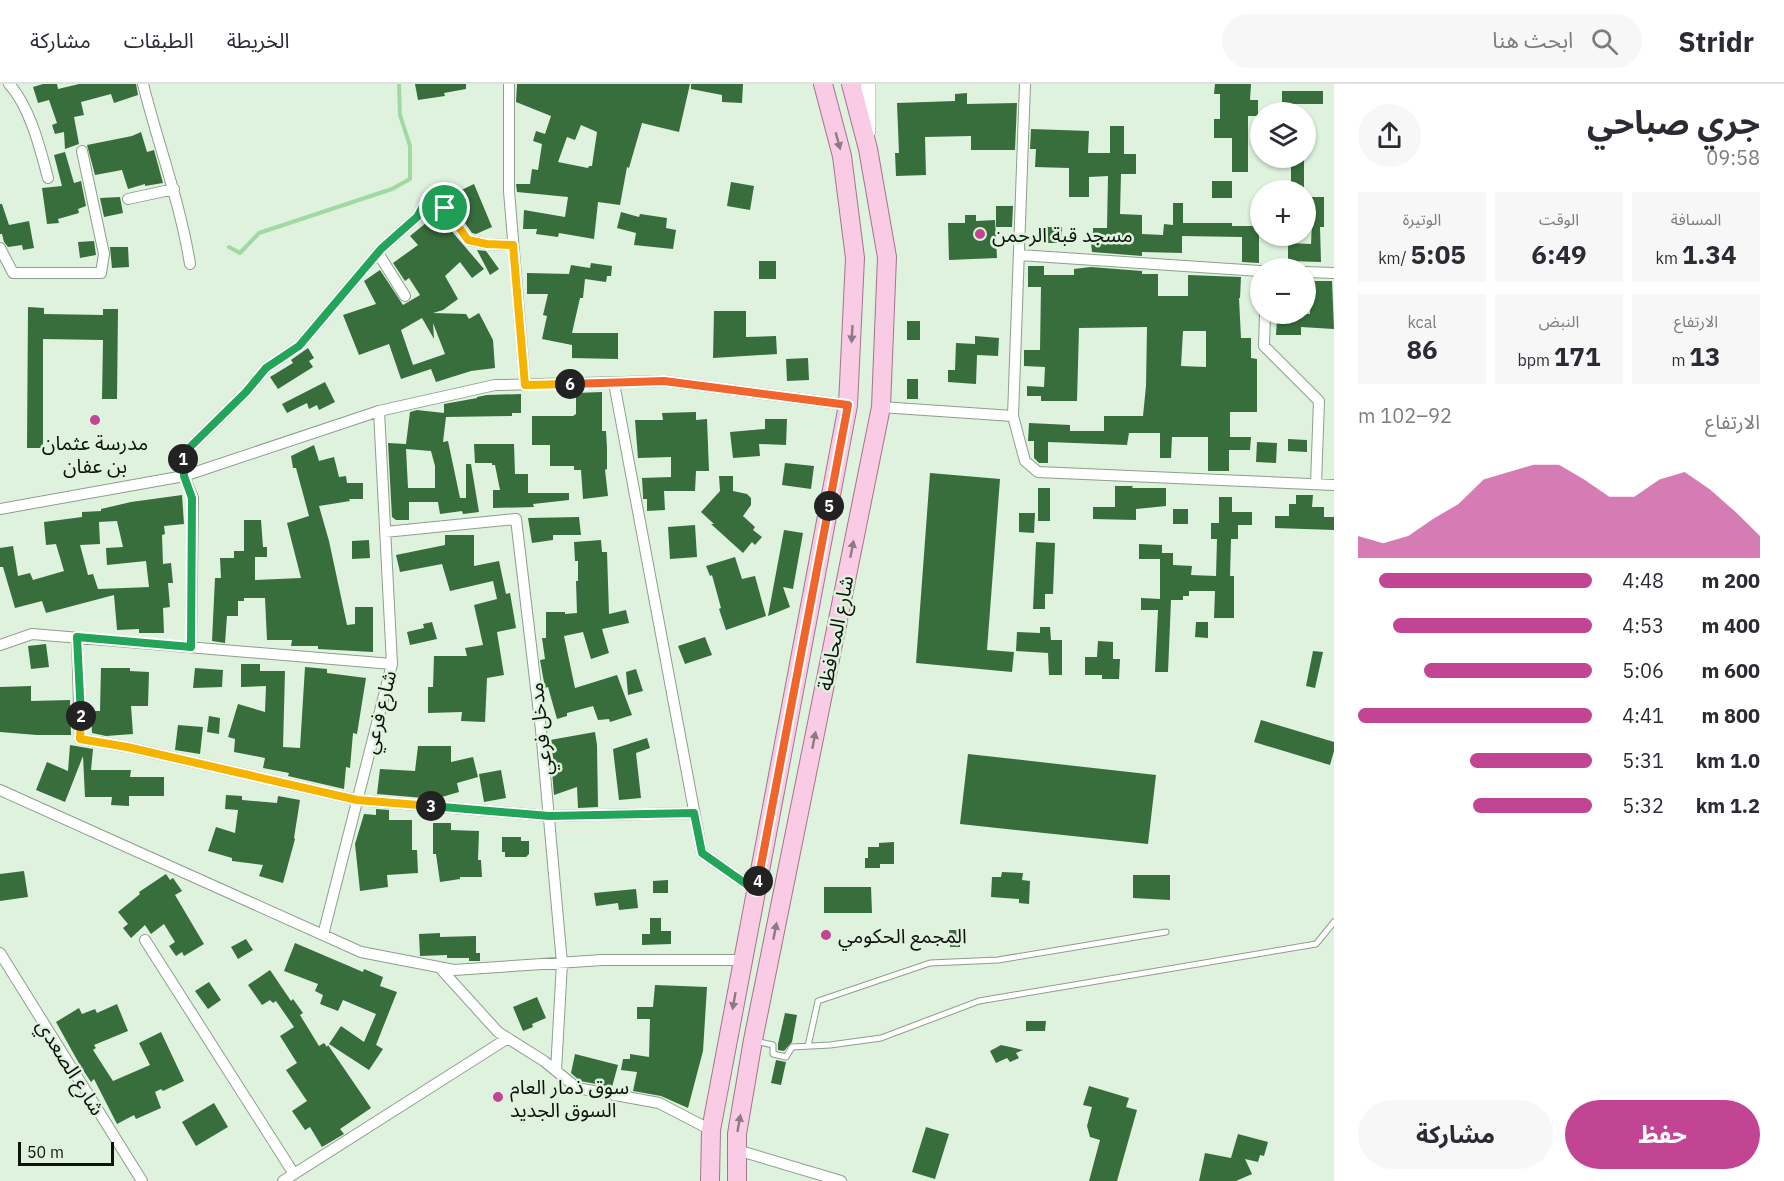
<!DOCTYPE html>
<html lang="ar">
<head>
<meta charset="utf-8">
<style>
  :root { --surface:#fff; --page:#f7f7f7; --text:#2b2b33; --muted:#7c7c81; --line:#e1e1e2; --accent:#c24593 }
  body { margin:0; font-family:"IBM Plex Sans","Noto Sans Arabic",sans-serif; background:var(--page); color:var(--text); direction:rtl; height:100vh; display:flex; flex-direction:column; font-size:22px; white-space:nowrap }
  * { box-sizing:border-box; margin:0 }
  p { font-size:20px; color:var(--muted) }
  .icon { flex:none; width:33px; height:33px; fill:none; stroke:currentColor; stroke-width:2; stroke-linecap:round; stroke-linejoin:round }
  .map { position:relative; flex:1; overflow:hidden; direction:ltr }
  .side { display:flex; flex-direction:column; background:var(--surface); width:450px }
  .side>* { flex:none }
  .tools { position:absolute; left:1250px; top:18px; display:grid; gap:12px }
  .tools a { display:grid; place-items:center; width:66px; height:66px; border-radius:50%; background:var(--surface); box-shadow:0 2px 4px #0004; font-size:30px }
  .scale { position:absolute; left:18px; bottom:15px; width:96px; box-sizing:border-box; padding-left:6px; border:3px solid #0d140d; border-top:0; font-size:16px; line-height:21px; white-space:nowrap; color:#0d140d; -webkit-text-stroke:4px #def2de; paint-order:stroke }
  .pin { position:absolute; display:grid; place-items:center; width:51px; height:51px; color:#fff; margin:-26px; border:3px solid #fff; border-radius:50%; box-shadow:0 2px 6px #0007 }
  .km { position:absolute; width:30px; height:30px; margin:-15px; border-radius:50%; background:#222; color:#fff; font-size:16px; line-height:30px; text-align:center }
  .round { display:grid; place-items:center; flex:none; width:63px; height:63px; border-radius:32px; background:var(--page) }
  .summary { display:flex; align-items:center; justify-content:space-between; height:102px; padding:0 24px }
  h1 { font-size:33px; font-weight:700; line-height:45px }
  .figures { display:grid; grid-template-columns:repeat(3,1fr); gap:9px; height:102px; padding:6px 24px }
  .figures div { display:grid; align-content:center; border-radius:0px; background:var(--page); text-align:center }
  .figures b { font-size:26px; font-weight:700 }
  .figures small { font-size:16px; font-weight:400 }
  .figures p { font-size:16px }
  .chart { height:168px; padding:12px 24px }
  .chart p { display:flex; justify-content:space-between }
  .chart svg { width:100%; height:108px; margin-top:6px; fill:var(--accent); opacity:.7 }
  .cta { display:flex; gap:12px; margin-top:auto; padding:12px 24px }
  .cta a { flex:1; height:69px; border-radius:36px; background:var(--accent); color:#fff; font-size:24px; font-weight:700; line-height:69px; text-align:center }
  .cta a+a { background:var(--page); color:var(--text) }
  ul { padding:0 24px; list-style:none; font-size:20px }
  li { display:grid; grid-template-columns:96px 72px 1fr; align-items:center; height:45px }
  li i { height:15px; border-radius:8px; background:var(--accent) }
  header { display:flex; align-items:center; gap:36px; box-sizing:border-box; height:84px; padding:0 30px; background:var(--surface); border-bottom:2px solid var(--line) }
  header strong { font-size:28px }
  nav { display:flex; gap:33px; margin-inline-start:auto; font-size:21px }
  .search { width:420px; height:54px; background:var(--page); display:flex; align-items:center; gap:15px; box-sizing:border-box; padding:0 21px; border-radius:33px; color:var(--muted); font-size:22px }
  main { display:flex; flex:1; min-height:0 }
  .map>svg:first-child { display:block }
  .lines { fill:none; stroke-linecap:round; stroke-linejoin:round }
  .stream { stroke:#a0daa2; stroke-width:4 }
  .building { fill:#376e3c; fill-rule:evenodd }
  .lane-casing { stroke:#8c9f8c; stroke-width:7 }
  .street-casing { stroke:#8c9f8c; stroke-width:12 }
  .secondary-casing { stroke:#8c9f8c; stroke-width:16 }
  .primary-casing { stroke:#a4748d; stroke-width:20 }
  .lane { stroke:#fff; stroke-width:5 }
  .street { stroke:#fff; stroke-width:10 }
  .secondary { stroke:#fff; stroke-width:15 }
  .primary { stroke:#f9cbe4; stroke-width:18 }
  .oneway { fill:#8f7983 }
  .split-1-casing { stroke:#fff; stroke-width:12 }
  .split-2-casing { stroke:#fff; stroke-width:12 }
  .split-3-casing { stroke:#fff; stroke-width:12 }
  .split-4-casing { stroke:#fff; stroke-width:12 }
  .split-5-casing { stroke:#fff; stroke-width:12 }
  .split-6-casing { stroke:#fff; stroke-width:12 }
  .split-7-casing { stroke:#fff; stroke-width:12 }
  .split-1 { stroke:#22a559; stroke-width:8 }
  .split-2 { stroke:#22a559; stroke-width:8 }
  .split-3 { stroke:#f5b400; stroke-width:8 }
  .split-4 { stroke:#22a559; stroke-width:8 }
  .split-5 { stroke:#f0652b; stroke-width:8 }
  .split-6 { stroke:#f0652b; stroke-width:8 }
  .split-7 { stroke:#f5b400; stroke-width:8 }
  .poi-dot { fill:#c24593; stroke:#def2de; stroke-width:2 }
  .labels { text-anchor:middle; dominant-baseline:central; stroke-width:5; stroke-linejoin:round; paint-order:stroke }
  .poi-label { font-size:20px; fill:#0d140d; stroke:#def2de; text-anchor:start }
  .street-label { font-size:20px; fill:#0d140d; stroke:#def2de }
</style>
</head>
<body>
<header>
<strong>Stridr</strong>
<div class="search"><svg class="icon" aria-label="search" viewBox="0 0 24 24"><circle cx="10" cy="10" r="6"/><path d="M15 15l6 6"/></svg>ابحث هنا</div>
<nav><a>الخريطة</a><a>الطبقات</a><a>مشاركة</a></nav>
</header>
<main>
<section class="side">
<div class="summary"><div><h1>جري صباحي</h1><p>09:58</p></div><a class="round"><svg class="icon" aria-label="share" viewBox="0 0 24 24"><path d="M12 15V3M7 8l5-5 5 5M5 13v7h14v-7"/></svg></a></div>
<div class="figures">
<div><p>المسافة</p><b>1.34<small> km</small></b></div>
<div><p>الوقت</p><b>6:49</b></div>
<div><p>الوتيرة</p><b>5:05<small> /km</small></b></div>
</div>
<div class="figures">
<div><p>الارتفاع</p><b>13<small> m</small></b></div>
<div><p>النبض</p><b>171<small> bpm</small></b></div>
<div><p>kcal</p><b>86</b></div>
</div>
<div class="chart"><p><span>الارتفاع</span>92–102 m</p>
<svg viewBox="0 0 160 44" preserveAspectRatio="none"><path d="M0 44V35L10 38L20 35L30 28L40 22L50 12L60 9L70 6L80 6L90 12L100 19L110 19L120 12L130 9L140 16L150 25L160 35V44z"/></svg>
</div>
<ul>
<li><b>200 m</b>4:48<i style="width:91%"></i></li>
<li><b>400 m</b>4:53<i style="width:85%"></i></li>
<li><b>600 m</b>5:06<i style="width:72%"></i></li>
<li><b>800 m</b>4:41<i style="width:100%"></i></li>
<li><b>1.0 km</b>5:31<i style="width:52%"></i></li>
<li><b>1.2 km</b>5:32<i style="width:51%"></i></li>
</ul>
<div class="cta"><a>حفظ</a><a>مشاركة</a></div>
</section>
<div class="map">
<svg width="1334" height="1097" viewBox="0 0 1334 1097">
  <rect width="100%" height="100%" fill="#def2de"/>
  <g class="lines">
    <path class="stream" d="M229,163L240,169L259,149L392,105L410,95V62L400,31L399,0"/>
  </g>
  <path class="building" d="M43,0H57L58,5L79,0H136L138,11L114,19L111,10L81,18L84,31L74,33L79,60L65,65L64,48L55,50L52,41L57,39L49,16L38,19L33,3Z
    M415,0H466V5L444,9L445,12L418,16Z
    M517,0H690L679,48L642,39L629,84L627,83L620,121L598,118L594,155L559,149L558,153L536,150L537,145H523L524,126L565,133L568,113L517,108L516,100H530L532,85L538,86L542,60L533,57L536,47L545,50L551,32L516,18ZM581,41L597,48L592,82H589L588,84L558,78L567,53L575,56Z
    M691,0H743L742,19L722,18V11L691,5Z
    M1215,0H1251L1250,16H1258V32H1248V88H1232V54H1214V35H1220V10H1214Z
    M1282,7H1323V20H1282Z
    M967,9V20L1017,19L1015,66H971V52L925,53L926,91L896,92L895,69H899L897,19L955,17V10Z
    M1110,42H1124V70H1136V90H1121L1120,130L1142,131V150L1163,151L1164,140L1173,141V119H1183V139H1232V142H1259V179L1242,178V153L1182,152V169L1142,168V172L1092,168L1090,150H1093V144H1107L1108,92L1089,93V113H1069V84L1035,83L1036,65H1030L1031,45L1089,47L1088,69H1110Z
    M141,48L147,68L154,66L163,99L145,102V100L128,105L122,86L95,91L87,61L132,52Z
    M65,68L74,99L81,97L86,122L78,125L79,129L58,135L59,139L47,140L42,104L62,102L54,71Z
    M1291,76H1304V106H1291Z
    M1212,97H1232V114H1212Z
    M731,98L754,102L750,126L727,122Z
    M474,100L492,143L476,150L472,149L462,135L451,111Z
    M120,113L123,129L104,133L100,114Z
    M1306,113H1324V143H1320L1321,178L1288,177V159L1311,160L1312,139L1310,138V132L1306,131Z
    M0,120H2L9,141L29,137L34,164L23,166L22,161L8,163L4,158L2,150H0Z
    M996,122H1013L1012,143H996Z
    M621,128L639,133L640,130L667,134L666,144L676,146L673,165L634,161L636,149L617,144Z
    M437,130L484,185L472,194L460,178L445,192L458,215L443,226L433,229L466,230L469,235L479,229L493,256L495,284L471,287L436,298L431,285L401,295L389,260L359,271L343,231L376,220L364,197L380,186L403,221L420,211L409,194L405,197L393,179L418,161L410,152ZM422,234L434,255L433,239L445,270L413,281L401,246Z
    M965,131H976V137L995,136L997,174L949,176L948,139H965Z
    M1039,143H1062L1061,159H1038Z
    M94,157L96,171L80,174L78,158Z
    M110,163H128L129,183L112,184Z
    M477,166L486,167L499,185L490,191Z
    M759,177H776V195H759Z
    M591,179L612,182L611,192H607L606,198L585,195L583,214H580L572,249H618V275L572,274V261L542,255L547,232L543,231L548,210H527V189L569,190L571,181L590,184Z
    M1028,182H1044V191H1074V185L1091,183L1142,187V190H1158V212H1188V191L1241,193L1240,214H1239L1241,254H1251V274L1257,275V328H1230V353H1251L1250,366H1229V387H1208V353H1172L1171,374H1160V349H1129L1127,361L1048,358V379H1039L1034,374V357H1028L1029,339L1070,341V347H1104V332H1143L1146,302L1147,243L1079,244L1077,317H1041V312H1027V302L1044,303L1045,283L1024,282V266H1040L1041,203H1028ZM1183,247H1206V283L1181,282Z
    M1305,197H1332L1334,245L1301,243V251H1276L1277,234H1283V230H1310L1311,206H1305Z
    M28,223L44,224V230L103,231V225H118L117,315H102L103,256L43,255V364H27Z
    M714,227H746V253L776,252L777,270L713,274Z
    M907,237H920V256H907Z
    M975,252L999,254L998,272L977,271L976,300L948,298V286H955L956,259L975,260Z
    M308,264L314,274L309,277L313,283L278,305L270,293L293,279L291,276Z
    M808,274L809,296L787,297L786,275Z
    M907,295H918V315H907Z
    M325,298L335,318L319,326L317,321L309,325L307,319L287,329L282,320Z
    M602,308V347H606L607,364V385L605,386L608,412L583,415L581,386H574V382H550V361H532V332H573L576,330V309Z
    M521,310V329H512V332L446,333L443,358L448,357L460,414H466V380H471L479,428L463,430L462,427L440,430L438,418H409V436H396L392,433L388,359L406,360L410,328L417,326L444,329V320L477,314V313L487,311ZM406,365L431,367L435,382V404H408Z
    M696,328V336L707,335L709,387H696L695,407H664L665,426L647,427V415H643V412L642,394L671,393V373L638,374L635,336H663L662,329Z
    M765,335H787L786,361L759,360L760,372L733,374L730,348L765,345Z
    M1288,355L1307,356V368L1288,367Z
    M1257,358L1277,359L1276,379L1256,378Z
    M474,360H514L515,390H528V409H569V416L533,420L534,423L493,424V406H500L495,381H492V379H475Z
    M314,361L319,377L334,373L339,393L346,392L347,399H363V415H349L350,417L319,422L329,457L347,541L355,540V523H373V568L318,565V562H291L292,556H267L265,514H244V517H238V532H227L225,559L212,557L215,494H221L220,474H234V467H244V436H261L263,463H267V473H255V496L301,494L287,439L309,432L296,384H293L291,372Z
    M785,379L814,382L811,405L782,401Z
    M930,389L1000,395L987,566L1014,568L1012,588L916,579Z
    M719,392H733V407L747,410L751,414V421L743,432L755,443L753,446L762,453L755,461L752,458L743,469L711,440H714L701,428L720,407Z
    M1115,402H1133L1132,404H1166V422L1136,425V436L1093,435V423H1115Z
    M1038,404H1050V437H1038Z
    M182,411L184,440L164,442L165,450L162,451L163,480L171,479L173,499H168L170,523L163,524L164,549H139V545L117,546L114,511L46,529L42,517L15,524L3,483H0V464L13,462L18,492L30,489L33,496L64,487L56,460L46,461L44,438L82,433V428L101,427V425L131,418ZM117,437L123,463L106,464L107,481L146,477L149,503L98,505L93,490L88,491L80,461L100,460L99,438Z
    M1296,411H1313L1312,423H1324V433H1334V446L1275,444V432H1289V420H1296Z
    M1219,413H1232V428H1252V441H1238V455H1231L1230,492H1234V534H1214L1215,507H1189V512H1183V516H1171L1168,588H1155L1158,526H1141V514L1160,515V475H1139V460L1162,461V469H1173V481L1192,482L1191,491L1216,492L1217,455H1211V439H1219Z
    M1173,425H1188V440H1173Z
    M1019,429H1035L1034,449L1019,448Z
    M579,433L581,451H553V456L532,459L528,434Z
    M695,441L697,473L670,475L668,443Z
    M784,446L803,449L793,505L783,503L790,523L768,532Z
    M445,451H474V482L499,477L506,510L510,509L516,544L497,548L504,591L487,594L485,638L461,637L462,628L428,629V603H433L434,572H467L465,564L483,561L474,521L497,515L493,497L450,507L442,480L400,488L396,471L445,461Z
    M369,456L370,474L352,475V457Z
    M601,456L602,468H607L609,530L626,526L629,539L602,545L609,569L591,575L583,548L564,552L575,604L617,591L632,631L610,638L609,635L598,636L593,622L567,629V632L557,635L548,603L545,604L540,576L545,575L542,554H546V528H565V530L577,529L576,497H578V477H575L574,458Z
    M1036,458L1055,459L1053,510H1045V525H1033Z
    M735,473L742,495L755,492L766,532L726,546L719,525L721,524L712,491L710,492L706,482Z
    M432,538L437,555L410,561L407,548L424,544L423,540Z
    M1196,538H1208V554L1195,553Z
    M1040,543H1050L1051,556H1062V591H1049L1048,569L1016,567L1017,548L1040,549Z
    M705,553L712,571L685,580L678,562Z
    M1098,557L1113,558V575H1120L1119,595H1102V591H1085V573H1097Z
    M46,560L49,583L31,585L28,562Z
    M1313,567L1323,568L1315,604L1306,602Z
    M241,580H260V587H285L283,663L300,664L305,583L327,585V589L366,594L357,650L353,649L350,684L346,683L344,705L288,692L289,689L263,684L265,674L234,668L235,655L228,653L238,620L265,628L266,602L241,603Z
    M101,584H130V587L149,588L148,622H131L133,650L106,652L92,649L91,627H100Z
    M195,584L223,586L222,603L193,604Z
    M636,585L643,607L628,611L626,588Z
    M31,602V617L70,616L71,651H37L0,648V603Z
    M209,632L220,634L219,650L207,648Z
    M1261,636L1334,658V667L1330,681L1254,658Z
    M178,641L203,643L200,670L175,666Z
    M595,648L597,661L598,723L578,724L577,703L554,711L552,687L555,686L550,656Z
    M647,654L650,664L636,669L641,714L619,716L613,665Z
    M70,661L93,665L91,686H131L130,693H164V712H129V722L111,721L112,713H85L83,672L65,718L36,706L47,678L68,687Z
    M418,662H451V678L473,673L478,693L457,699L459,708L435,715L377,710L380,685L415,687Z
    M968,670L1156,691L1148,760L960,740Z
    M501,686L506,714L484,718L479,690Z
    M226,711L242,712V716L277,719L278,712L300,716L294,754L295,755L283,799L259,792L263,781L232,777V774L208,767L216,743L235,749L238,726L225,725Z
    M376,725L389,726V736H412V766H417L418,789L387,791L388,803L360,807L355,760L364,730L376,731Z
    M433,739H451V746L479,747L478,776H481L482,793H460V795L440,798L436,770H433Z
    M502,753H521V757H529V770L526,773H505V768H502Z
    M894,758V780H880V784H865V774H868V763H879V759Z
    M24,787L28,813L0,817V790Z
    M1002,788L1023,789L1022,796L1030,797L1029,820L1019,819V815L991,813L992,793H1001Z
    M166,790L170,796L173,794L182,807L175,811L204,860L184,872L182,868L176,872L169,862L175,858L164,840L151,850L145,841L131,854L123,844L128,840L118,828L140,810L139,808Z
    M1133,791H1170V816L1133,814Z
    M668,796V809H653V797Z
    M824,803H871L872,829H824Z
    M636,805L638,824L619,826L618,819L596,822L594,809Z
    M650,834H661V847H671V860L642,861V850H650Z
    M949,846H960V863H950Z
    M440,849V853L476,852V869H480V877H469V874H447V871L420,872L419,850Z
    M246,855L253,866L238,875L231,863Z
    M295,859L363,888L364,885L383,893L380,902L397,908L376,961L383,965L369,986L329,960L341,942L364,958L376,930L343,916L338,927L320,920L323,911L315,907L318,900L284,887Z
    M270,886L291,917L293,915L303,929L300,931L319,962L324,959L327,963L328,961L371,1024L340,1045L344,1050L322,1063L310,1043L305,1046L292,1027L307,1017L286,986L297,979L280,952L294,943L276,917L273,919L270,916L262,921L248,901Z
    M209,898L221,916L208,925L195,907Z
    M655,901L707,903L703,967L688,1024L661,1012L633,1007L637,988L621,986L623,975H630V970L649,973L650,935H637V923H653Z
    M537,913L546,934L532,940L533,943L523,947L513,923Z
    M117,920L128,947L94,961L96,964L93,966L113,997L150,981L139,959L161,948L184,997L163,1007L161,1005L155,1008L161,1024L136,1035L134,1031L117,1040L94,995L91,998L81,983L56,938L79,924L82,930L95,925L97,929Z
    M785,929L797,931L792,958L784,967L778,966V960Z
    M1026,937H1046L1045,947H1026Z
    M1001,961L1023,966L1016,969L1019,974L1010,978L1007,974L996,979L990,967Z
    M575,970L618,981L612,1003L580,997L571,989Z
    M776,976L786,978L781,1001L771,999Z
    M1089,1002L1129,1014L1126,1023L1137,1026L1117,1097H1089L1100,1056L1090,1053L1087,1042L1092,1023L1083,1021Z
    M214,1019L228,1043L196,1062L182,1038Z
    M926,1043L949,1050L935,1095L912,1088Z
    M1238,1050L1268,1058L1264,1072L1260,1071L1258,1078L1245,1075L1252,1090L1236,1097H1199L1205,1069L1231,1074Z"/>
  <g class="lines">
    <g class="lane-casing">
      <path id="lane" d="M755,957L773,961V970L786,973L792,963L830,961L881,954L979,917L1316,860L1334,838
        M808,962L818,917L930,879L998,876L1166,848"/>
    </g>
    <g class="street-casing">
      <path id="street" d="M9,0C30,23 40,64 48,94
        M143,0C158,60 180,118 190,180
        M509,0V107L525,301
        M128,115L174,105
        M0,164L13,189H101L104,170L82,67
        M378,169L405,212
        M1019,171L1260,187
        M1305,188L1334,189
        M1265,230L1264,262L1319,317L1316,400
        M614,299L702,769L756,807
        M881,323L1013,332L1025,377L1038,388L1334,401
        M1013,332L1025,0
        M0,425L184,392L379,327L495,301L664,297L848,321
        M385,448L516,435L541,646L562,879L556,987
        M77,553L80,655L127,663L357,716L549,732L694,729
        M0,561L32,550L392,580
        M191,563L193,414L184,392L183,370L246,308L266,284L299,262L381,165L417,133L428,114L445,124L468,156L487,160L513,161
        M0,706L361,868L454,886L602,876H742
        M323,851L392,580L379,327
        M145,856L294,1090
        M0,869L142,1097
        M440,884L498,948L544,977L577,1004L659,1019L711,1046
        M737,1066L841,1097
        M283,1097L508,954"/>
    </g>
    <g class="secondary-casing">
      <path id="secondary" d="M868,47V0"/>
    </g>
    <g class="primary-casing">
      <path id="primary" d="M710,1097L711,1046L848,321L855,174L842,72L823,0
        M737,1097V1050L753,956L881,323L887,173L868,65L851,0"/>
    </g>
    <use href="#lane" class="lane"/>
    <use href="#street" class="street"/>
    <use href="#secondary" class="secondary"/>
    <use href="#primary" class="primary"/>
  </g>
  <defs><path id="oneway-solid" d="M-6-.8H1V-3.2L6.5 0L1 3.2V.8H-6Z" transform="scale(1.5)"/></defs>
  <g class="oneway">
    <use href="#oneway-solid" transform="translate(838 57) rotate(75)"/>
    <use href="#oneway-solid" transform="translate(852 250) rotate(93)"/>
    <use href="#oneway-solid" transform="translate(852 465) rotate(-79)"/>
    <use href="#oneway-solid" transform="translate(814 656) rotate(-79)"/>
    <use href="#oneway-solid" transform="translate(775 847) rotate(-79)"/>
    <use href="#oneway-solid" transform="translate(734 917) rotate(100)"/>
    <use href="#oneway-solid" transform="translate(739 1039) rotate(-80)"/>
  </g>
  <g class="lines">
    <g class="split-1-casing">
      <path id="split-1" d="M183,375V370L246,308L266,284L299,262L381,165L417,133L428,114L445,124"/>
    </g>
    <g class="split-2-casing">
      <path id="split-2" d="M81,632L77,553L191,563L192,414L184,392L183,375"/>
    </g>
    <g class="split-3-casing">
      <path id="split-3" d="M81,632L80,655L127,663L357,716L431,722"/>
    </g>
    <g class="split-4-casing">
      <path id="split-4" d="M431,722L549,732L694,729L702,769L756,807L758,797"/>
    </g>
    <g class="split-5-casing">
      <path id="split-5" d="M758,797L829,422"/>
    </g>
    <g class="split-6-casing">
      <path id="split-6" d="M570,300L664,297L848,321L829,422"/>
    </g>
    <g class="split-7-casing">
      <path id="split-7" d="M445,124L468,156L487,160L513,161L525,301L570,300"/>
    </g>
    <use href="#split-1" class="split-1"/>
    <use href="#split-2" class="split-2"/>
    <use href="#split-3" class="split-3"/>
    <use href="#split-4" class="split-4"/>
    <use href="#split-5" class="split-5"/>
    <use href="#split-6" class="split-6"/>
    <use href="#split-7" class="split-7"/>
  </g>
  <g class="poi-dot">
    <circle cx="980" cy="150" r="6"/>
    <circle cx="95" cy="336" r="6"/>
    <circle cx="826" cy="851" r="6"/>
    <circle cx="498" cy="1013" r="6"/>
  </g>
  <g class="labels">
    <g class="poi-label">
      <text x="992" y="150">مسجد قبة الرحمن</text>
      <text x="95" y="358" text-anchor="middle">مدرسة عثمان<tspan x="95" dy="23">بن عفان</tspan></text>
      <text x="838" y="851">المجمع الحكومي</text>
      <text x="510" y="1002">سوق ذمار العام<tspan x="510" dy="23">السوق الجديد</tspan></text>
    </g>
    <g class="street-label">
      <text transform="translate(835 549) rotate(-79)">شارع المحافظة</text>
      <text transform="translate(379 628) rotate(-76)">شارع فرعي</text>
      <text transform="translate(540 645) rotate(-96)">مدخل فرعي</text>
      <text transform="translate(71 983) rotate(58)">شارع الصعدي</text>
    </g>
  </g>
</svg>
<div class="tools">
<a><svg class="icon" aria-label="layers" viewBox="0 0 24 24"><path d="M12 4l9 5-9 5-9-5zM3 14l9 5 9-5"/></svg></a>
<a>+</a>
<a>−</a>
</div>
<div class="scale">50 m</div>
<div class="pin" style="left:445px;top:124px;background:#1e9e55"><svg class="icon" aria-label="arrive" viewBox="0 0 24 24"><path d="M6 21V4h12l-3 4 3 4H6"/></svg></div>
<b class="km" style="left:183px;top:375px">1</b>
<b class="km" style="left:81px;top:632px">2</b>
<b class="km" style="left:431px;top:722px">3</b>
<b class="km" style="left:758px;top:797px">4</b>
<b class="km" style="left:829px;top:422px">5</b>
<b class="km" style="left:570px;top:300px">6</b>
</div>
</main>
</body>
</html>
